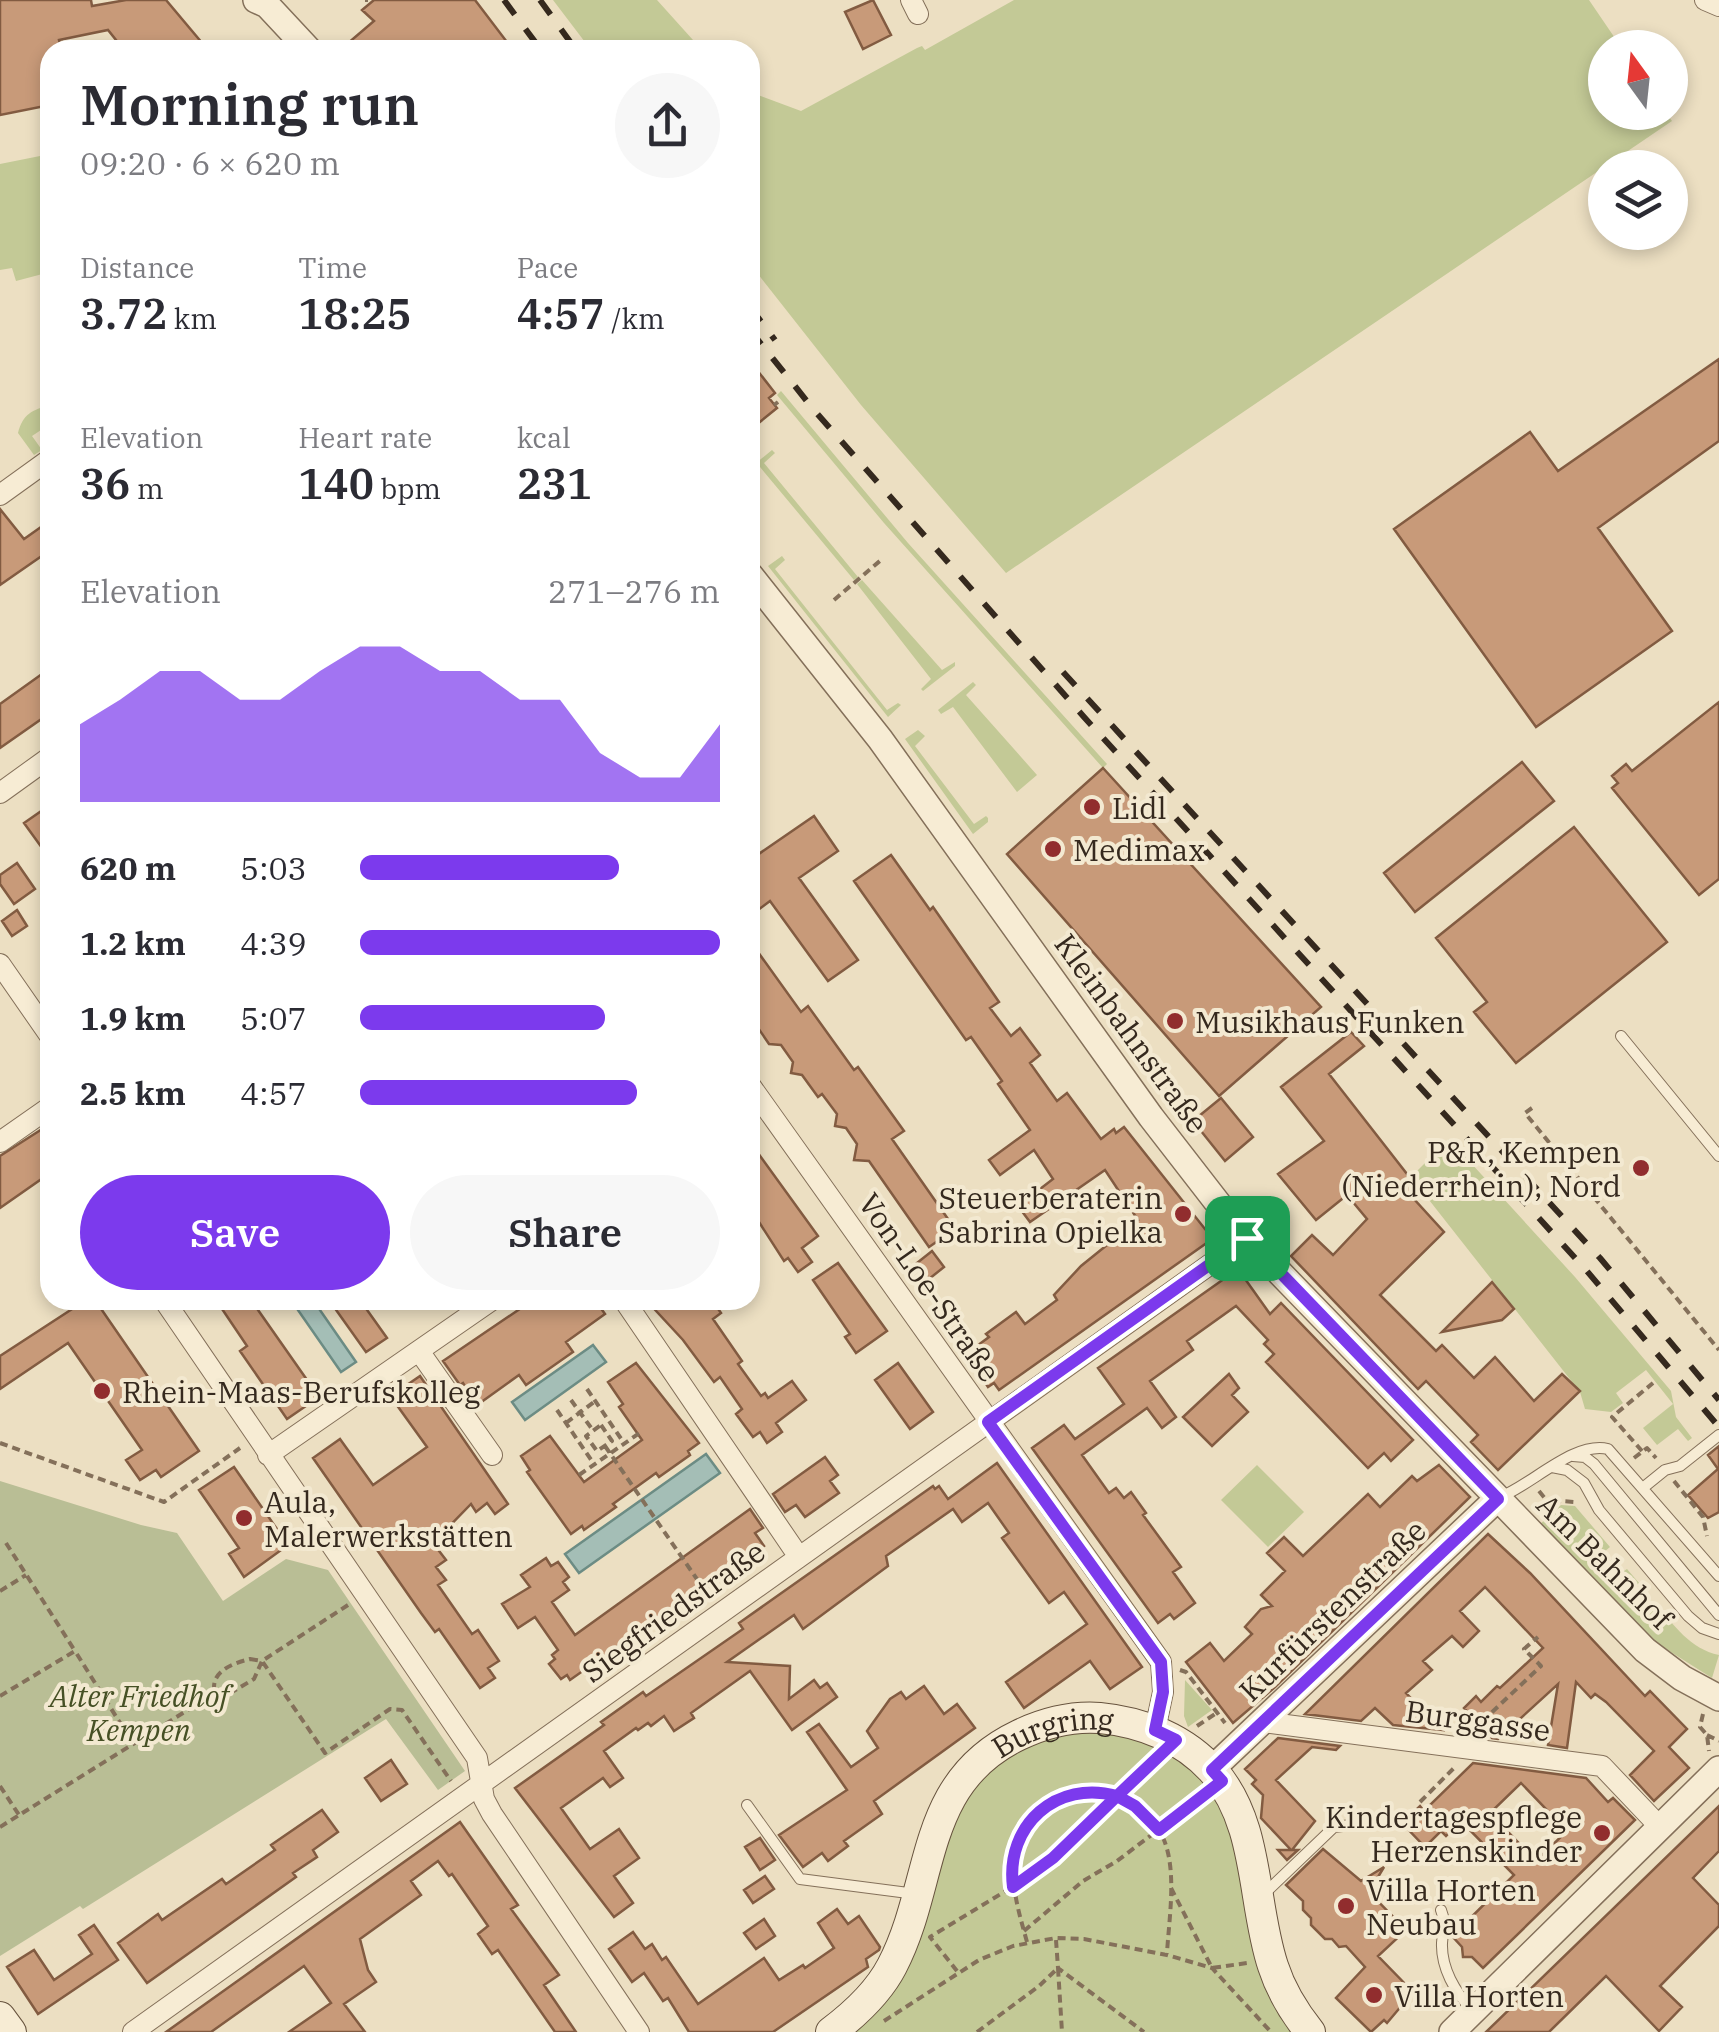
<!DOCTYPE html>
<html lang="en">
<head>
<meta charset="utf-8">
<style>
  :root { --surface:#fff; --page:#f7f7f7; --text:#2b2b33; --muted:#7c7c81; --accent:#7c3aed }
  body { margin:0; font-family:"IBM Plex Serif",serif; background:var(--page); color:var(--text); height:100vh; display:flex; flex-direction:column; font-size:38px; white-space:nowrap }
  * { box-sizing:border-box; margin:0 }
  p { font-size:32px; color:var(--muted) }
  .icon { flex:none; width:55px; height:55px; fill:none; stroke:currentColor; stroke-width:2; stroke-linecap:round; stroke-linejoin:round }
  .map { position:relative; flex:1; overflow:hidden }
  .panel { position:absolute; left:40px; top:40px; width:720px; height:1270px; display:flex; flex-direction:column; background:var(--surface); border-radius:30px; box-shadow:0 5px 15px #0003 }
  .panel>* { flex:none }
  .needle { width:65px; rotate:345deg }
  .fabs { position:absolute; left:1588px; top:30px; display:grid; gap:20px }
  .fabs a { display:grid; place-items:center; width:100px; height:100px; border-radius:50%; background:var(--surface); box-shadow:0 5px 15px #0003; font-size:50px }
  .pin { position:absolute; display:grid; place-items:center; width:85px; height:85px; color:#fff; margin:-42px; border-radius:20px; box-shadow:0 5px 15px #0006 }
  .round { display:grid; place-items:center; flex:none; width:105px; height:105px; border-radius:52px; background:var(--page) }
  .head { display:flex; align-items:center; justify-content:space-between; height:170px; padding:0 40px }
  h1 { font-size:55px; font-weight:600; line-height:75px }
  .figures { display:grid; grid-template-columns:repeat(3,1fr); gap:15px; height:170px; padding:10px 40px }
  .figures div { display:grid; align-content:center }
  .figures b { font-size:42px; font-weight:600 }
  .figures small { font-size:28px; font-weight:400 }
  .figures p { font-size:28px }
  .chart { height:280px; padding:20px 40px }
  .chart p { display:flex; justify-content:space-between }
  .chart svg { width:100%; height:180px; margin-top:10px; fill:var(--accent); opacity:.7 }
  .action { display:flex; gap:20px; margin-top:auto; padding:20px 40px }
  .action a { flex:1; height:115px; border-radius:60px; background:var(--accent); color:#fff; font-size:40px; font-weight:600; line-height:115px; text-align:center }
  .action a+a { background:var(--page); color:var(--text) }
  ul { padding:0 40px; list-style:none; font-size:32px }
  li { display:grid; grid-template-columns:160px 120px 1fr; align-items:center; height:75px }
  li i { height:25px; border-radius:12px; background:var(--accent) }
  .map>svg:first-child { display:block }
  .green { fill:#c3c996 }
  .cemetery { fill:#b9be95 }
  .water { fill:#a4beb6; stroke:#6c8c84; stroke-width:2.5 }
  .building { fill:#c89a79; stroke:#825b41; stroke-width:2.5; fill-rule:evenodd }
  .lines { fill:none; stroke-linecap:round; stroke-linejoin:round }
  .service-casing { stroke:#84705a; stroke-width:12 }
  .minor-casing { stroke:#84705a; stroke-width:22 }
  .tertiary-casing { stroke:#84705a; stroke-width:28 }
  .secondary-casing { stroke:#66523d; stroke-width:32 }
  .path { stroke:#84705a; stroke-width:4; stroke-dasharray:8 5; stroke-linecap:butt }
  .service { stroke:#f7ecd4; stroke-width:10 }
  .minor { stroke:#f7ecd4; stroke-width:20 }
  .tertiary { stroke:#f7ecd4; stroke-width:25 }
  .secondary { stroke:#f7ecd4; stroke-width:30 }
  .rail { stroke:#35291e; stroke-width:6; stroke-dasharray:18 18; stroke-linecap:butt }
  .route-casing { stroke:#fff; stroke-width:20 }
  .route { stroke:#7c3aed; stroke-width:12 }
  .poi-dot { fill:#912d2e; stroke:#f3e9d1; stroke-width:4 }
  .labels { text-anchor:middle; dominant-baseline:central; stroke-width:8; stroke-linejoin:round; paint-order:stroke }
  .poi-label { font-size:30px; fill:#35291e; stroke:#f3e9d1; text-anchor:start }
  .street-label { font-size:30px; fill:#35291e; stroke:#f3e9d1 }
  .park-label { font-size:30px; font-style:italic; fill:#465025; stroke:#f3e9d1 }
</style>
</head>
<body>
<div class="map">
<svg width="1719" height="2032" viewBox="0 0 1719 2032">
  <rect width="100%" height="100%" fill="#ecdfc2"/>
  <path class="green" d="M553,0H657L702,50H591Z
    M1014,0H1589L1621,47L1605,48V112L1666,113L1672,121L1006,573L861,405L750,264V92L801,111L917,48L922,46L925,50Z
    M50,154V272L16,281L12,268L0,270V164Z
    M781,391L908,543L1107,764L1103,768L884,523L777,395Z
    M50,405V424L32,436L42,450L34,455L18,433C23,414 32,410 50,405Z
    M772,450L775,453L764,463L858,577L854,580L760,467L750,473V468Z
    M782,556L785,560L775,569L887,710L898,703L901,705L888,717L768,566Z
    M862,580L942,670L955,662V666L923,691L921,689L931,679L857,584Z
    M973,682L976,685L966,695L1037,775L1017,792L953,707L941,714L938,710Z
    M918,730L925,736L915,746L974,824L986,816L988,818V822L973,834L905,739Z
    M1449,1139L1575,1277L1671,1391L1676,1417L1692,1438L1688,1441L1678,1429L1657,1445L1643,1428L1673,1404L1646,1370L1616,1393L1623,1403L1611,1412L1585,1409L1580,1392L1411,1177Z
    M1257,1465L1304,1512L1268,1547L1221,1500Z
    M1561,1505L1575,1506L1610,1547L1604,1552L1621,1573L1627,1569L1639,1583L1634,1587L1650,1608L1656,1604C1674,1625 1690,1649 1719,1655L1712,1678L1655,1642L1538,1526Z
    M1185,1680L1212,1710L1188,1727L1184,1716Z
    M1108,1731C1165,1746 1189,1758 1222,1808L1296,2032H849L961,1804C1004,1750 1040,1734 1108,1731Z"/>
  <path class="cemetery" d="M0,1481L141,1525L177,1533L223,1601L286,1559L328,1570L465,1771L438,1790L386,1719L83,1909L80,1906L0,1956Z"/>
  <path class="water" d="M291,1300H313L356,1362L341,1372Z
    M593,1345L606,1362L525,1420L512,1402Z
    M706,1454L720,1473L579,1573L565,1554Z"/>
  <path class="building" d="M0,0H91L92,6L126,0H166L208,50H124L108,30L59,40L61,50H50V105L0,115Z
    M374,0H475L513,50H340L374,21L362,10Z
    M873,0L891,35L863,49L845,12Z
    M1719,359V441L1598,528L1672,631L1536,727L1394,529L1530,432L1558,471Z
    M750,361L775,393L769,398L777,408L750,430Z
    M0,509L24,539L41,527L50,541V549L46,553L0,585Z
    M42,674L50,686V713L0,748V704Z
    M1719,702V879L1699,895L1612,788L1618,783L1612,776L1626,764L1632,771Z
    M1522,762L1554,801L1415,912L1384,873Z
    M1103,768L1321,1007L1219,1096L1007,854Z
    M50,805V859L24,823Z
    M814,816L838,851L799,878L858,960L828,981L770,901L750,916V860Z
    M1574,827L1667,942L1516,1063L1474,1012L1487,1002L1436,938Z
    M891,855L930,910L933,907L999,1002L990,1008L1011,1036L1020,1028L1040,1055L1030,1063L1057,1101L1067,1093L1101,1139L1114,1129L1116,1133L1124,1127L1209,1234L1208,1242L999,1390L994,1383L988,1387L966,1354L989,1337L986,1334L1016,1312L1025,1324L1057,1300L1054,1295L1081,1266L1138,1220L1105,1170L1030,1222L1018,1206L1053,1179L1034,1150L1000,1175L989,1160L1030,1130L998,1084L1002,1081L971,1037L966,1040L854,881Z
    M17,863L35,889L14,904L0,884V875Z
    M17,910L27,926L12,936L2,921Z
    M750,941L801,1012L808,1006L854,1070L858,1067L904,1131L892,1139L955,1229L929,1247L869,1161L854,1160L857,1144L846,1128L835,1126L837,1114L822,1094L818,1097L802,1075L791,1073L793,1062L781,1045L769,1044L750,1016Z
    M1351,1032L1364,1046L1329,1074L1421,1192L1414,1199L1444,1232L1380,1295L1436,1351L1442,1345L1474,1378L1495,1357L1534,1401L1562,1374L1580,1391L1498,1470L1471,1442L1478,1435L1426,1381L1418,1389L1291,1256L1312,1235L1333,1255L1367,1219L1347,1195L1316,1220L1278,1174L1324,1141L1281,1087Z
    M1221,1098L1253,1137L1225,1161L1193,1121Z
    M50,1124V1173L0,1208V1156Z
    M750,1142L818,1236L802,1248L812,1262L798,1272L788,1258L784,1261L750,1208Z
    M932,1251L944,1267L929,1279L917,1263Z
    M838,1263L887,1331L856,1353L845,1337L850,1334L813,1280Z
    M1238,1269L1270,1314L1281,1303L1413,1440L1391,1461L1384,1453L1368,1468L1266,1362L1274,1354L1264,1344L1268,1340L1236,1306L1187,1341L1193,1350L1150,1381L1176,1417L1162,1428L1147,1408L1082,1455L1109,1493L1116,1488L1124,1498L1131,1492L1146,1513L1143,1515L1181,1567L1173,1572L1195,1603L1174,1619L1170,1614L1158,1623L1032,1448L1064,1425L1075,1439L1124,1404L1098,1368Z
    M1492,1282L1514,1309L1502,1320L1442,1332Z
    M86,1300H95L199,1451L161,1477L156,1470L140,1480L126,1460L142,1450L68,1343L0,1389V1356Z
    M216,1300H251L319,1397L287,1419L240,1351L247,1346Z
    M329,1300H360L387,1338L366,1352Z
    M533,1300H595L605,1314L566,1342L573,1352L526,1385L519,1375L480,1403L474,1395L472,1398L463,1383L460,1385L443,1361Z
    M646,1300H712L721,1313L713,1319L742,1361L738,1364L761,1396L765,1393L768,1398L792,1381L806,1400L776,1423L782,1432L767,1443L760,1432L753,1437L736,1414L742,1409L720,1377L714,1382L683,1340Z
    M636,1363L699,1443L688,1451L690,1455L659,1477L656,1473L613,1504L616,1507L584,1530L582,1526L571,1534L527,1472L530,1470L521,1456L550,1436L584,1482L642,1440L619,1407L623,1404L608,1382Z
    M898,1363L933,1412L910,1429L875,1380Z
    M1229,1374L1239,1388L1232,1395L1248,1412L1212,1446L1183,1417Z
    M420,1376L508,1504L495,1514L487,1503L476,1512L471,1504L433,1543L446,1560L436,1567L446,1580L438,1585L472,1634L478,1630L499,1661L488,1668L495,1678L480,1688L439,1629L435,1632L421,1613L313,1458L340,1439L373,1485L427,1447L386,1390L400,1381L404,1387Z
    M1719,1446V1512L1708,1518L1688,1495L1718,1469L1708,1455Z
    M825,1457L838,1475L830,1481L839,1493L805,1517L796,1505L785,1512L773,1494Z
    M997,1463L1142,1667L1110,1689L1090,1661L1024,1708L1006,1682L1087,1624L1064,1592L1049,1603L1002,1538L1009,1533L988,1503L962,1522L953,1509L886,1556L888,1566L803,1629L794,1615L727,1662L790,1666L789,1699L814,1680L820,1688L827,1683L837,1697L792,1730L750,1671L691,1713L694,1718L674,1731L664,1716L651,1726L648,1723L638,1730L636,1728L604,1751L623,1778L610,1787L603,1778L561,1808L590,1849L619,1829L639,1858L614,1876L633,1903L614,1917L515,1788L604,1725L601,1722L643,1692L646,1696L649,1694L743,1629L739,1623L933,1486L935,1489L939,1486L948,1499Z
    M1439,1465L1470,1497L1275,1687L1233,1723L1186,1662L1210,1643L1224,1661L1252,1634L1245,1627L1261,1609L1272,1606L1261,1595L1285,1571L1267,1553L1284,1537L1303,1556L1368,1494L1380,1507L1412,1476L1417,1481Z
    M234,1467L288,1545L244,1577L229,1554L239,1548L199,1490Z
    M750,1509L763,1528L755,1533L764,1546L630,1642L628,1639L570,1680L567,1675L561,1679L549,1664L555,1659L552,1655L558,1650L535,1617L518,1628L502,1604L530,1587L521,1575L546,1558L551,1566L558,1562L569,1577L563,1582L569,1590L552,1602L575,1635Z
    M1488,1534L1530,1573L1645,1696L1650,1691L1687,1729L1669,1747L1689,1768L1654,1801L1630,1775L1654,1751L1606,1702L1595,1694L1591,1698L1576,1682L1567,1748L1548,1745L1558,1684L1498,1739L1492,1738L1464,1708L1476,1696L1481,1702L1497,1686L1500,1688L1543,1648L1485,1587L1460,1611L1479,1631L1463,1647L1452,1636L1423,1661L1432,1670L1406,1693L1442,1730L1393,1725L1375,1708L1361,1721L1305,1714Z
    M924,1686L944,1714L957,1704L975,1728L874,1801L882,1814L844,1841L848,1846L828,1861L822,1853L803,1867L779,1835L847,1790L807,1732L819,1724L851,1767L878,1748L867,1731L890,1699L901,1692L906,1699Z
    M1278,1738L1340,1746L1336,1750L1312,1747L1276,1780L1315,1821L1292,1850H1298L1287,1860L1278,1850H1291L1261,1818L1263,1795L1252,1784L1256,1780L1245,1769Z
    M391,1760L407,1784L381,1801L365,1778Z
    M1473,1763L1586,1778L1608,1802L1613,1798L1635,1820L1483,1968L1472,1957H1463L1462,1947L1452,1936L1514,1875L1461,1821L1446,1836L1441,1831L1425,1847L1402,1823L1420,1806L1424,1811ZM1521,1783L1567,1831L1536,1861L1490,1813Z
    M1719,1806V1851L1693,1878L1719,1905V1926L1660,1986L1682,2007L1659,2031L1606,1976L1549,2032H1486Z
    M322,1810L338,1832L313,1850L317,1857L293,1873L296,1877L147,1983L118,1943L158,1914L162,1920L222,1879L226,1884L275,1850L271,1845Z
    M460,1822L518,1905L511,1909L559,1975L544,1985L576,2032H555L498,1950L492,1954L478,1934L488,1926L452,1874L449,1876L438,1861L411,1881L421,1895L360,1939L368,1970L376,1982L344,2004L365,2032H289L331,2003L304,1966L211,2032H166Z
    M760,1838L775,1860L760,1870L745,1847Z
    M1323,1849L1361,1881L1384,1867L1369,1892L1406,1930L1378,1956L1413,1992L1387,2023L1384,2020L1371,2032L1336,1998L1365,1967L1346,1946L1339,1947L1332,1939H1325L1311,1925V1918L1303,1910V1901L1286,1885Z
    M765,1876L774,1889L753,1903L744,1890Z
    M837,1909L848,1924L859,1916L880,1947L879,1950L866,1959L868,1967L773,2032H689L668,1998L663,2001L644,1973L632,1982L609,1949L633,1932L645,1949L652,1944L662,1960L666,1957L698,2004L764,1958L779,1980L803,1965L805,1968L834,1948L818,1923Z
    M764,1919L775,1936L756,1949L744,1933Z
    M94,1925L118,1960L38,2014L7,1967L34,1950L54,1980L92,1954L79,1935Z"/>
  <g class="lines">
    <g class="service-casing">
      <path id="service" d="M1621,1036L1719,1156
        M1573,1456L1585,1457L1594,1464L1719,1615
        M1552,1467L1567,1470L1584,1483L1599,1510L1688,1616L1702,1628L1719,1634
        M1644,1487L1665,1470L1680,1466L1719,1435
        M1498,1498C1531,1486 1573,1441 1608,1449L1719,1576
        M747,1805L800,1879L916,1894
        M1263,1895L1334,1827L1351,1825
        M1441,1910C1446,1922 1443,1930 1442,1943C1441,1968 1455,1992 1472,2010"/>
    </g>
    <g class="minor-casing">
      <path id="minor" d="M911,0L918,14
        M1705,0L1719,6
        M0,495L50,459
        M0,793L50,757
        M0,964L50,1036
        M750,1085L1161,1662L1163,1692L1155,1730
        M0,1142L50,1107
        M164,1300L477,1758L484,1799L492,1814L639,2032
        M624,1300L799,1557
        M419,1351L492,1455
        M268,1455L492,1300
        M1263,1722L1602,1766L1660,1827
        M133,2032L1247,1238"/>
    </g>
    <g class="tertiary-casing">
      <path id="tertiary" d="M256,0L267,5L309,50
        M750,575L880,739L1151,1117L1220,1206L1280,1273L1645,1650L1682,1678L1719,1698
        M1212,1769L1497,1499
        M1452,2032L1719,1769"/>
    </g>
    <g class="secondary-casing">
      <g id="secondary">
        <path d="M0,2017L11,2032"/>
        <path id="s1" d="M831,2032C855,2014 878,1993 892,1966C936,1882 918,1783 1019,1735C1044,1723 1073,1716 1100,1718C1143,1722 1185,1739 1214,1772C1260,1825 1252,1903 1273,1966C1281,1991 1294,2012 1310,2032"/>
      </g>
    </g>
    <path class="path" d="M365,0H368
      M774,405L778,402
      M834,600L881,560
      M1532,1108L1525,1113L1719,1350
      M587,1389L624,1443
      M571,1400L592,1429
      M557,1410L594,1464
      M566,1423L594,1402
      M601,1425L612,1441L597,1451L586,1436Z
      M0,1443L164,1502L240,1448
      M605,1446L710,1598
      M1642,1451L1612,1417L1653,1383
      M1634,1458L1647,1448L1656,1458
      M579,1475L641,1432
      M1674,1481L1703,1517L1707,1536
      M1539,1491L1552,1507
      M1544,1514L1560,1501L1575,1502
      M6,1543L75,1651
      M0,1591L26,1575
      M348,1605L262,1661L325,1753L390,1709L402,1710L451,1781
      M250,1659L262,1661L254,1679L225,1696L215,1693C209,1672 233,1663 250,1659Z
      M1180,1670L1186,1672L1225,1723
      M0,1696L75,1651L132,1742
      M1703,1714L1700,1727L1707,1735L1709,1751
      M1197,1726L1218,1712
      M1473,1730L1541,1666L1524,1649L1538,1637
      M1707,1735L1719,1741
      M0,1786L19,1815
      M1420,1802L1455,1767
      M0,1827L215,1693
      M1171,1888L1212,1968L1247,1963
      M1024,1931L1083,1881L1117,1861L1203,1796
      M1056,1940L1058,1968L1144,2032
      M1027,1942C1017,1906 1007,1874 1018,1838C1022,1827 1028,1820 1036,1814C1076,1779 1142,1787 1164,1840C1177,1872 1169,1919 1167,1953
      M957,1971L930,1937L1032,1875L1069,1844L1155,1760
      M884,2021L979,1960L1013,1946L1056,1938L1084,1939L1167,1955L1212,1968L1271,2032
      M977,2032L1039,1986L1058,1968L1062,2032"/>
    <use href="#service" class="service"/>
    <use href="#minor" class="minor"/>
    <use href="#tertiary" class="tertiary"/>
    <use href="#secondary" class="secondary"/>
    <path class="rail" d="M504,0L541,50
      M540,0L576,50
      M750,307L775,340
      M750,330L814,410L1084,717L1586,1270L1719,1427
      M1063,672L1600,1258L1719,1400"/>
  </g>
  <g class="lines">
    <g class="route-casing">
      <path id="route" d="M1247,1238L988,1422L1161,1662L1163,1692L1155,1730L1176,1740L1117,1796C1057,1779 1005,1825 1013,1887L1053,1858L1117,1796L1135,1806L1159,1830L1222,1781L1212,1770L1498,1499L1247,1238"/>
    </g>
    <use href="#route" class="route"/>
  </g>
  <g class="poi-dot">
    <circle cx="1092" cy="807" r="10"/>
    <circle cx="1053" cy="849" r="10"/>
    <circle cx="1175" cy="1021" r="10"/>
    <circle cx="1641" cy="1168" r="10"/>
    <circle cx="1183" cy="1214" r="10"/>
    <circle cx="102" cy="1391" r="10"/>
    <circle cx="244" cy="1518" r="10"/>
    <circle cx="1602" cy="1833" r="10"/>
    <circle cx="1346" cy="1906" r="10"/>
    <circle cx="1374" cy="1995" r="10"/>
  </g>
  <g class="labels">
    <g class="poi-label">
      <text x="1112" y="807">Lidl</text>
      <text x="1073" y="849">Medimax</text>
      <text x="1195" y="1021">Musikhaus Funken</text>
      <text x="1621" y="1151" text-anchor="end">P&amp;R, Kempen<tspan x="1621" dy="34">(Niederrhein), Nord</tspan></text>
      <text x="1163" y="1197" text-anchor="end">Steuerberaterin<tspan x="1163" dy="34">Sabrina Opielka</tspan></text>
      <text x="122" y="1391">Rhein-Maas-Berufskolleg</text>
      <text x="264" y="1501">Aula,<tspan x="264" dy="34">Malerwerkstätten</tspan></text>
      <text x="1582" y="1816" text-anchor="end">Kindertagespflege<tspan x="1582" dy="34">Herzenskinder</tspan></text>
      <text x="1366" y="1889">Villa Horten<tspan x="1366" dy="34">Neubau</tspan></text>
      <text x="1394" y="1995">Villa Horten</text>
    </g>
    <g class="street-label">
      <text transform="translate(1132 1033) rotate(54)">Kleinbahnstraße</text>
      <text transform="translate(930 1287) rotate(55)">Von-Loe-Straße</text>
      <text transform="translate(1605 1561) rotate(45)">Am Bahnhof</text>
      <text transform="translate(1332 1610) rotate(-44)">Kurfürstenstraße</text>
      <text transform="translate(673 1611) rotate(-36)">Siegfriedstraße</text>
      <text transform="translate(1478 1720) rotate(8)">Burggasse</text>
      <text stroke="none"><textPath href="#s1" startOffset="398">Burgring</textPath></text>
    </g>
    <g class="park-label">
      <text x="139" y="1695">Alter Friedhof<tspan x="139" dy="34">Kempen</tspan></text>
    </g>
  </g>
</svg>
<div class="fabs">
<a><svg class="needle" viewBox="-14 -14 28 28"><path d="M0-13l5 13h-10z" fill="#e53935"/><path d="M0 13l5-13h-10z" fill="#7c7c81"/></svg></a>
<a><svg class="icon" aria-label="layers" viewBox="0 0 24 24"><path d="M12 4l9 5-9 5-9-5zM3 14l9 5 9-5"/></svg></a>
</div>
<div class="pin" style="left:1247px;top:1238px;background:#1e9e55"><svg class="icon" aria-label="arrive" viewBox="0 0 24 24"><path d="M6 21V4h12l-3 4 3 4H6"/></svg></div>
<section class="panel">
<div class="head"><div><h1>Morning run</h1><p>09:20 · 6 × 620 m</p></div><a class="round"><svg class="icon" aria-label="share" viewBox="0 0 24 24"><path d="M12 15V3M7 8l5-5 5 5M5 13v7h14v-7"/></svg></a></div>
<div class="figures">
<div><p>Distance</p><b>3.72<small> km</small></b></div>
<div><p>Time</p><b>18:25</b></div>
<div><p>Pace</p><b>4:57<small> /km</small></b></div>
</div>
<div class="figures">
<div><p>Elevation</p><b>36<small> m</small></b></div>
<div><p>Heart rate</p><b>140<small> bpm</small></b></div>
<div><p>kcal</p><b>231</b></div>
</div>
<div class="chart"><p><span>Elevation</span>271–276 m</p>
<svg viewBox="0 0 160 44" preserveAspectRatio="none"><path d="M0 44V25L10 19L20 12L30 12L40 19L50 19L60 12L70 6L80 6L90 12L100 12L110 19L120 19L130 32L140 38L150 38L160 25V44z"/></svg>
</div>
<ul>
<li><b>620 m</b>5:03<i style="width:72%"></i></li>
<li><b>1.2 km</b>4:39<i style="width:100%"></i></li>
<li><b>1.9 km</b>5:07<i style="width:68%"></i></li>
<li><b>2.5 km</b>4:57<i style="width:77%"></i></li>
</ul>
<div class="action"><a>Save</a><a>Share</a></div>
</section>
</div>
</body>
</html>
